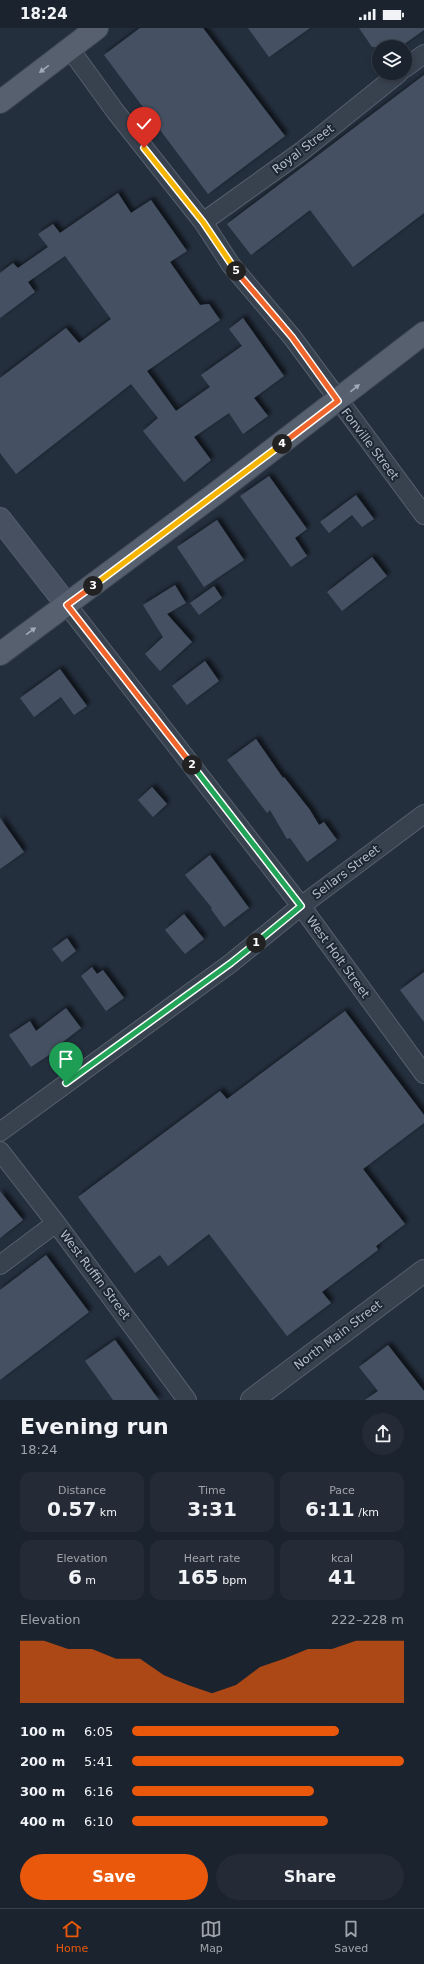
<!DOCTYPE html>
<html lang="en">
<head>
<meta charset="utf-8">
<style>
  :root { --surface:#1b232e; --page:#242b36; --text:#f1f3f6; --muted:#a0a4aa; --line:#39404a; --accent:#ea580c }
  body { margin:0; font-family:"DejaVu Sans",sans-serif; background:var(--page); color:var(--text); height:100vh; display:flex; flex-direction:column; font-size:15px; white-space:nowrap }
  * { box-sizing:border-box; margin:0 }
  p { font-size:13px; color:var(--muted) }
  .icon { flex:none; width:22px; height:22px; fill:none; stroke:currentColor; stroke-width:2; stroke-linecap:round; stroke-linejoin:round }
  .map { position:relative; height:1372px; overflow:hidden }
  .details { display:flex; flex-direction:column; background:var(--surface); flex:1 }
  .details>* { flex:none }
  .controls { position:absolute; left:372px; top:12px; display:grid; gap:8px }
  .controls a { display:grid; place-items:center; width:40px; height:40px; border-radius:50%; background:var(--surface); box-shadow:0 2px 6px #0003,0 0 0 1px var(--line); font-size:20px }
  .pin { position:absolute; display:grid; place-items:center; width:34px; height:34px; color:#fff; margin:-41px -17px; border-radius:50% 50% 50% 0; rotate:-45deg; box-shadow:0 0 4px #0007 }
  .pin .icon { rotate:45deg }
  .km { position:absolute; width:20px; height:20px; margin:-10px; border-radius:50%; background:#222; color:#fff; font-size:11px; line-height:20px; text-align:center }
  .round { display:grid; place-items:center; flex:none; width:42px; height:42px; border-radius:21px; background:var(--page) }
  .headline { display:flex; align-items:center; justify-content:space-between; height:68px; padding:0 20px }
  h1 { font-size:22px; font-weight:700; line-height:30px }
  .metrics { display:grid; grid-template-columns:repeat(3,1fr); gap:6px; height:68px; padding:4px 20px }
  .metrics div { display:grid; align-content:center; border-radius:10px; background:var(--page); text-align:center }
  .metrics b { font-size:20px; font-weight:700 }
  .metrics small { font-size:11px; font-weight:400 }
  .metrics p { font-size:11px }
  .chart { height:112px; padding:8px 20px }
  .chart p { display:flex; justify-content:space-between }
  .chart svg { width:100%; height:72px; margin-top:4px; fill:var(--accent); opacity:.7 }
  .button { display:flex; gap:8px; margin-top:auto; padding:8px 20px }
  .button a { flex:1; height:46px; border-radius:24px; background:var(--accent); color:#fff; font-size:16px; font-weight:700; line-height:46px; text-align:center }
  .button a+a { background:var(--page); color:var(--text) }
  ul { padding:0 20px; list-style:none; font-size:13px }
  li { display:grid; grid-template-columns:64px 48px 1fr; align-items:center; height:30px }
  li i { height:10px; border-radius:5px; background:var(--accent) }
  .status { display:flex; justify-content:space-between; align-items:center; height:28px; padding:0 20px; background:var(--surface); direction:ltr }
  .status svg { height:11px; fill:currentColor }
  .dock { display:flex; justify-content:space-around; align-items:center; height:56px; border-top:1px solid var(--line); background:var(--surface); font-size:11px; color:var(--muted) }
  .dock a { display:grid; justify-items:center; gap:2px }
  .dock .selected { color:var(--accent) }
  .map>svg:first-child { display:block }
  .building { fill:#455162; filter:url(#shadow) }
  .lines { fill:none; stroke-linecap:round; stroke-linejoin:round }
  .minor-casing { stroke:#565f6c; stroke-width:20 }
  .tertiary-casing { stroke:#565f6c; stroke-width:24 }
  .secondary-casing { stroke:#565f6c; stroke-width:24 }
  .primary-casing { stroke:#414a57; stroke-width:24 }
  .minor { stroke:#38414e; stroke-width:18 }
  .tertiary { stroke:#38414e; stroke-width:22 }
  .secondary { stroke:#465061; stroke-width:22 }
  .primary { stroke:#56606e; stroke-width:22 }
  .oneway { fill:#a1aab7 }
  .split-1-casing { stroke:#fff; stroke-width:8 }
  .split-2-casing { stroke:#fff; stroke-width:8 }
  .split-3-casing { stroke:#fff; stroke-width:8 }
  .split-4-casing { stroke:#fff; stroke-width:8 }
  .split-5-casing { stroke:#fff; stroke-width:8 }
  .split-6-casing { stroke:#fff; stroke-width:8 }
  .split-1 { stroke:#22a559; stroke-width:5 }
  .split-2 { stroke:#22a559; stroke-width:5 }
  .split-3 { stroke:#f0652b; stroke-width:5 }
  .split-4 { stroke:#f5b400; stroke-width:5 }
  .split-5 { stroke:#f0652b; stroke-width:5 }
  .split-6 { stroke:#f5b400; stroke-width:5 }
  .labels { text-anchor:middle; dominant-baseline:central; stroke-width:4; stroke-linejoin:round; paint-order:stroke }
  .street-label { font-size:12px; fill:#b4bcc9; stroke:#1d2633 }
</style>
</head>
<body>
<div class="status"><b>18:24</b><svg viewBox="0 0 49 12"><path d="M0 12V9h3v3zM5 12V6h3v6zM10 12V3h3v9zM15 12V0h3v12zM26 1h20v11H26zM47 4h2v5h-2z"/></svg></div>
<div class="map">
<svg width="424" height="1372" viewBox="0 0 424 1372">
  <defs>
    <filter id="shadow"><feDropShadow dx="3.5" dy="-3.5" stdDeviation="2" flood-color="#0009"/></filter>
  </defs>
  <rect width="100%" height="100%" fill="#242f3e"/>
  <path class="building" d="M140,0H203L285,108L208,166L104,27Z
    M248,0H310L269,29Z
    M359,0H424V2L400,19H372Z
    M424,47V185L353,239L310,182L251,227L227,196Z
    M118,165L131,185L151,172L187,223L170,234L200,277L209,276L220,292L147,343L176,383L210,359L201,347L242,318L229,301L243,290L284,348L254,370L268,388L243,406L229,385L194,409L211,432L184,454L143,403L158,390L131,356L16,446L0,425V350L66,300L79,315L111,291L65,228L28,254L35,264L0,290V245L13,235L18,240L48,219L38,206L53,196L60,205Z
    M269,448L307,501L295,510L307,528L291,539L240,468Z
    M356,467L374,491L362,499L352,487L329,505L320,494Z
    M217,492L244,532L204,559L177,519Z
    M372,529L387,548L342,583L327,564Z
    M175,557L186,575L167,586L192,614L160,643L145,626L163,609L143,577Z
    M214,558L222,570L199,587L190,575Z
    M205,633L219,653L187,677L172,658Z
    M60,641L87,678L74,687L61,669L34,689L20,670Z
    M256,711L283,750L284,749L310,782L319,797L324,794L337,812L307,834L290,810L287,811L270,782L267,785L227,732Z
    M152,759L167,776L153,789L138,772Z
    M0,790L24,824L0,841Z
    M210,827L249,880L224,899L211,881L212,880L185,847Z
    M184,886L204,911L185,926L165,902Z
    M67,910L76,923L62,934L52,921Z
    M92,939L97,946L103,942L124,970L106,983L81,948Z
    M424,944V994L400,962Z
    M66,980L81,1000L51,1023L52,1025L31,1039L9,1007L30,993L36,1003Z
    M345,983L424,1087V1095L363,1141L405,1196L376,1218L378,1222L322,1264L331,1275L287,1308L209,1206L168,1238L160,1227L135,1245L78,1169L220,1063L227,1071Z
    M0,1163L23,1192L0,1210Z
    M46,1227L89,1284L0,1352V1262Z
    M115,1312L159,1372H113L85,1333Z
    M388,1317L424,1363V1372H365L378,1363L359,1339Z"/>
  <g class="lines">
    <g class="minor-casing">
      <path id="minor" d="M70,21L115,83L203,194L231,237L292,309L424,487
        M405,40L424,26
        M203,194L302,123L399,45
        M67,577L301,878L424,1046
        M0,1104L231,935L301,878L424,786
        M0,1123L56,1195L187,1372
        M0,1237L56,1195"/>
    </g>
    <g class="tertiary-casing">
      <path id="tertiary" d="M252,1372L424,1243"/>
    </g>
    <g class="secondary-casing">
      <path id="secondary" d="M0,491L67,577"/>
    </g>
    <g class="primary-casing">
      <path id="primary" d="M0,74L97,0
        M0,626L215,466L424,305"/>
    </g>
    <use href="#minor" class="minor"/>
    <use href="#tertiary" class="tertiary"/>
    <use href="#secondary" class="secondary"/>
    <use href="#primary" class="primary"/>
  </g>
  <defs><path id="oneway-solid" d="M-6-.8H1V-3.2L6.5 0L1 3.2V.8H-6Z"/></defs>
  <g class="oneway">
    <use href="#oneway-solid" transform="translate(44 41) rotate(143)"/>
    <use href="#oneway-solid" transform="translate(355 360) rotate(-39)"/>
    <use href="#oneway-solid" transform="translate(31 603) rotate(-36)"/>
  </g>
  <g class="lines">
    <g class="split-1-casing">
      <path id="split-1" d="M66,1055L231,935L256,915"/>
    </g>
    <g class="split-2-casing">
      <path id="split-2" d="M192,737L301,878L256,915"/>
    </g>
    <g class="split-3-casing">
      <path id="split-3" d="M93,558L67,577L192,737"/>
    </g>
    <g class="split-4-casing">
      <path id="split-4" d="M93,558L282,416"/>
    </g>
    <g class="split-5-casing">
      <path id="split-5" d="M236,243L292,309L338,373L282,416"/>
    </g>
    <g class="split-6-casing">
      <path id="split-6" d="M144,120L203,194L236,243"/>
    </g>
    <use href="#split-1" class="split-1"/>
    <use href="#split-2" class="split-2"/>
    <use href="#split-3" class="split-3"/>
    <use href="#split-4" class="split-4"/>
    <use href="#split-5" class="split-5"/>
    <use href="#split-6" class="split-6"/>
  </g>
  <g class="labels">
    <g class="street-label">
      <text transform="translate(303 121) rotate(-37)">Royal Street</text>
      <text transform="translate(370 416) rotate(53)">Fonville Street</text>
      <text transform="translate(346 844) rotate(-37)">Sellars Street</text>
      <text transform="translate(338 929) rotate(54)">West Holt Street</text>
      <text transform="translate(95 1247) rotate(53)">West Ruffin Street</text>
      <text transform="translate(338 1307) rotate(-37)">North Main Street</text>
    </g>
  </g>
</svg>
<div class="controls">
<a><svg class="icon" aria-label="layers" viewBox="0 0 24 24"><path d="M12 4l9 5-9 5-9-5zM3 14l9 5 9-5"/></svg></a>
</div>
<div class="pin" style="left:66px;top:1055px;background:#1e9e55"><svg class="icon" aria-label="arrive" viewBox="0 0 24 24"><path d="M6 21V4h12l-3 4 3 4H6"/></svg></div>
<div class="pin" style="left:144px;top:120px;background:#d93025"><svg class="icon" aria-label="check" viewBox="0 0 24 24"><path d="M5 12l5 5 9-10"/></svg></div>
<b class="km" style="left:256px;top:915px">1</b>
<b class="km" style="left:192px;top:737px">2</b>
<b class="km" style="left:93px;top:558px">3</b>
<b class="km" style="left:282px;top:416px">4</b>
<b class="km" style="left:236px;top:243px">5</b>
</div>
<section class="details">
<div class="headline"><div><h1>Evening run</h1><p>18:24</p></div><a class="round"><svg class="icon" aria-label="share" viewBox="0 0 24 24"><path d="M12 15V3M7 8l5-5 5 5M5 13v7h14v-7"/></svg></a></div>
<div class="metrics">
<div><p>Distance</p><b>0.57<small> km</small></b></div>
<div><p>Time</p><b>3:31</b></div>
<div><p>Pace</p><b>6:11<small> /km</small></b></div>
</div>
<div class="metrics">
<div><p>Elevation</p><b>6<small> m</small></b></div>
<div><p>Heart rate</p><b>165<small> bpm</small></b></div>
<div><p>kcal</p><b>41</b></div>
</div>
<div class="chart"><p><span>Elevation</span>222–228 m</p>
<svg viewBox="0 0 160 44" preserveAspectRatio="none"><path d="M0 44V6L10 6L20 11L30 11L40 17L50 17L60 27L70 33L80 38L90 33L100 22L110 17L120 11L130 11L140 6L150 6L160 6V44z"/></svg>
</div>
<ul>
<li><b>100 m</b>6:05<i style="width:76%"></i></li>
<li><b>200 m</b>5:41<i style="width:100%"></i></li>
<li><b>300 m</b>6:16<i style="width:67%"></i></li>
<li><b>400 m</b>6:10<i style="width:72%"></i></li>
</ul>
<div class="button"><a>Save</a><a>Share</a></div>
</section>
<nav class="dock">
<a class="selected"><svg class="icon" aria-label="home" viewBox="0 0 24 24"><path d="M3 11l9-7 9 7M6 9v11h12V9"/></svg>Home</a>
<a><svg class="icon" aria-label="map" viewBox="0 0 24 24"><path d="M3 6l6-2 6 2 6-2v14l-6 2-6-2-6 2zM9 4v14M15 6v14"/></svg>Map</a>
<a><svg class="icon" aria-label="saved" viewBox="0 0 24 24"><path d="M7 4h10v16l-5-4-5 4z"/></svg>Saved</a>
</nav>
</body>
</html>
